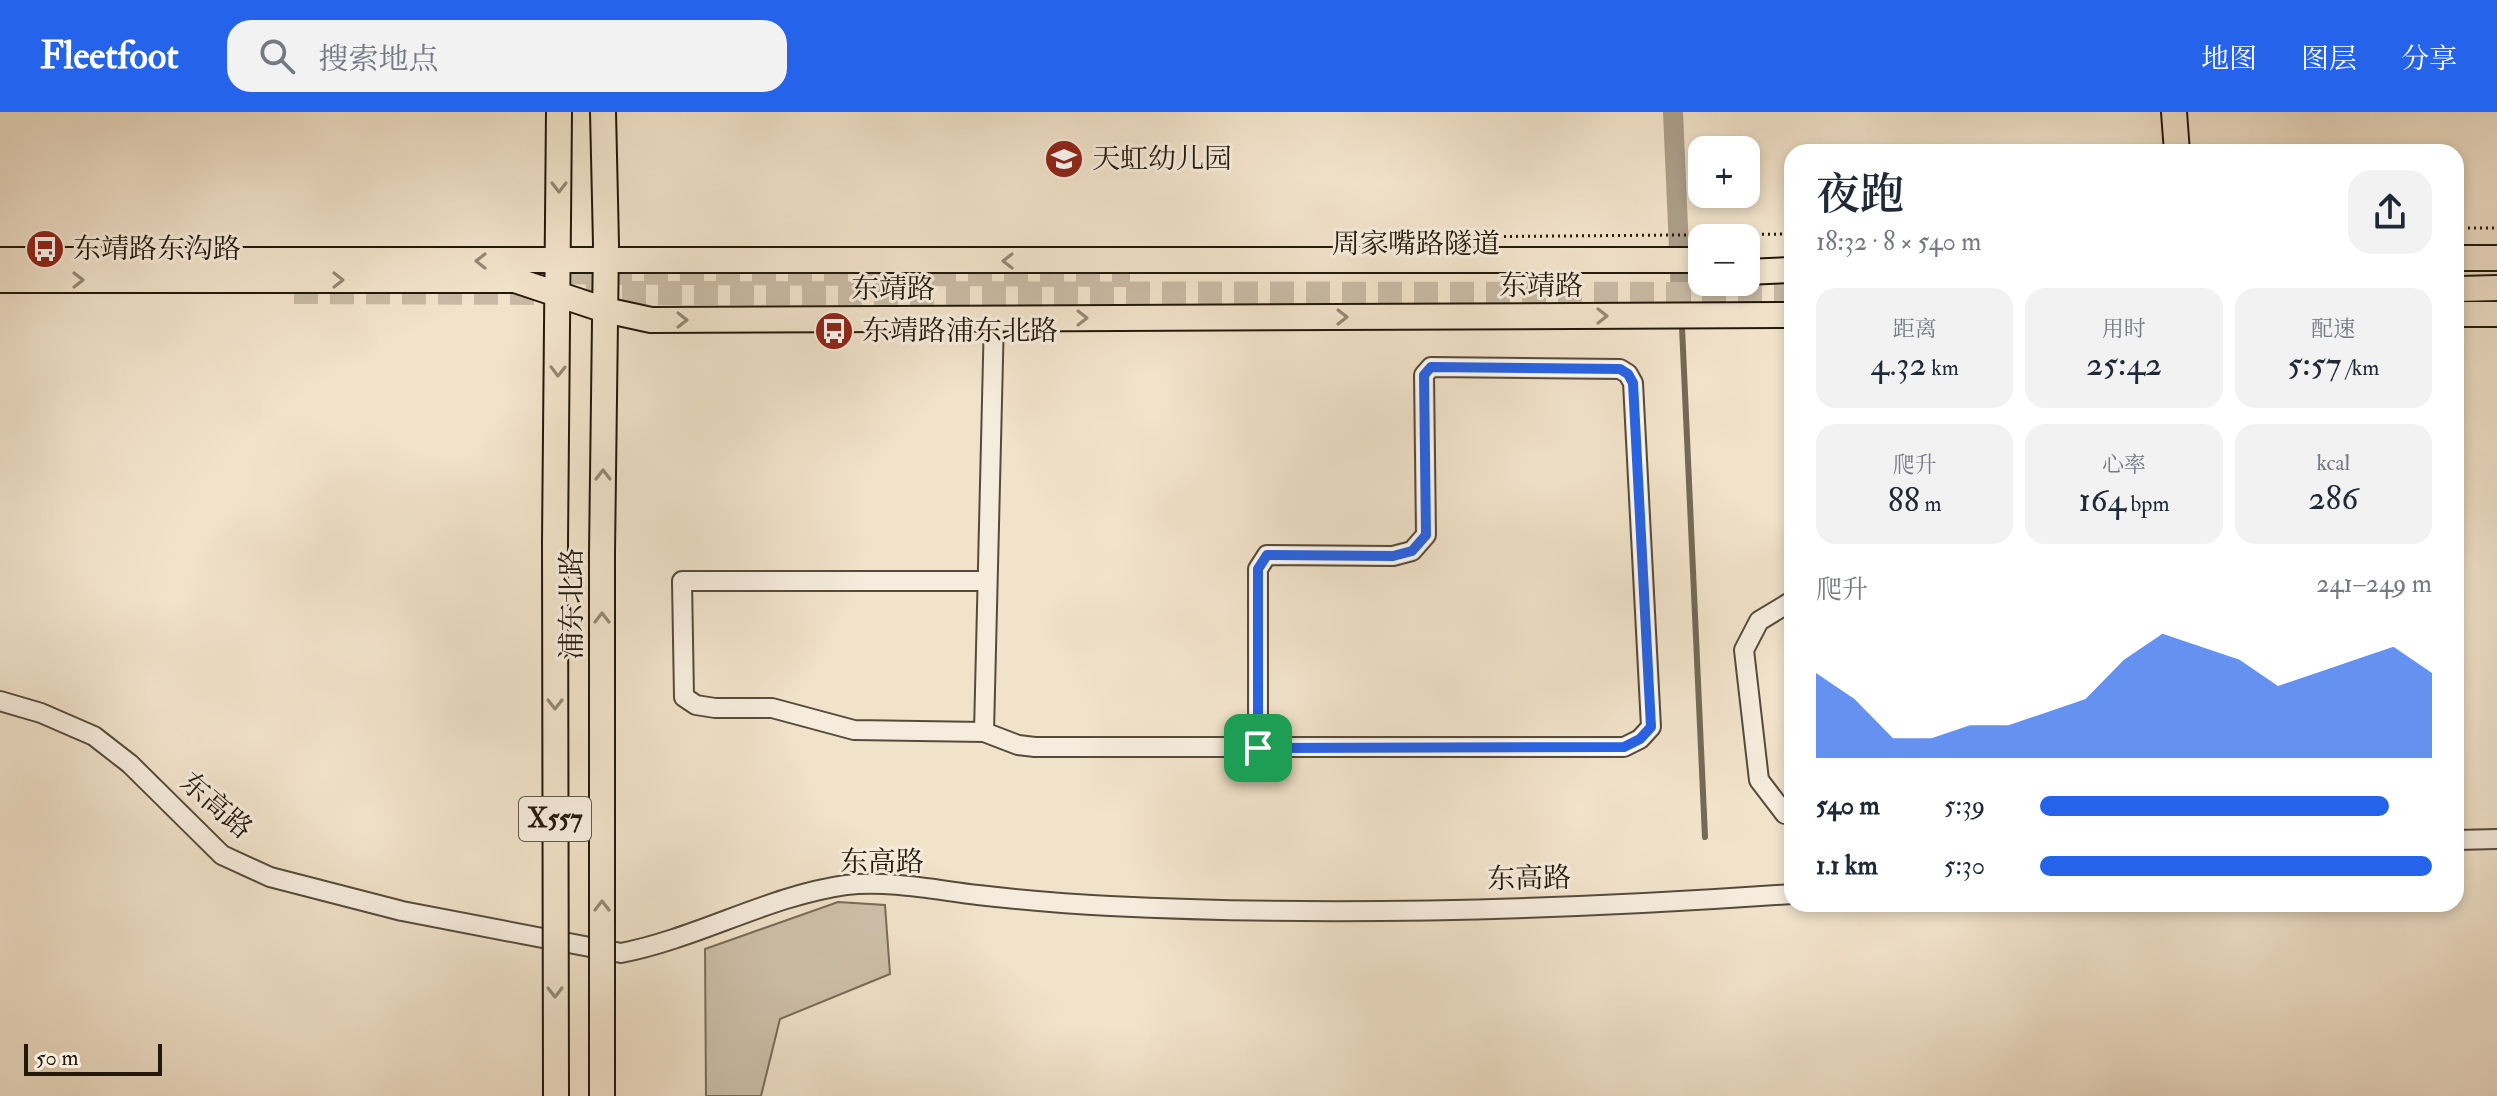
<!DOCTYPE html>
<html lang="zh">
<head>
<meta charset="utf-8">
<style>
  :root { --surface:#fff; --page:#f2f2f3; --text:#1f2937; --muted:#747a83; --accent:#2563eb }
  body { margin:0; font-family:"IM FELL Double Pica","Noto Serif SC",serif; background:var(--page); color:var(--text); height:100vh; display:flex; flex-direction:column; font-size:30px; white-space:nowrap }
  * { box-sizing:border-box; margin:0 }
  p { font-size:26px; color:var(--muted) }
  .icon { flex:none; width:44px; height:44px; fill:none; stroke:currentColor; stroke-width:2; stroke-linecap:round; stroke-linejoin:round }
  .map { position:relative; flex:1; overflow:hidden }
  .panel { position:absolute; left:1784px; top:32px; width:680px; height:768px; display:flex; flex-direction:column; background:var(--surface); border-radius:24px; box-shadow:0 4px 12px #0003 }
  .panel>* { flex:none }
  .controls { position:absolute; left:1688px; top:24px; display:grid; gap:16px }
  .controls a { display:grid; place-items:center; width:72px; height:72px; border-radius:16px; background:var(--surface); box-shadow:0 4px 12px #0003; font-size:40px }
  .scale { position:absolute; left:24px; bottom:20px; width:138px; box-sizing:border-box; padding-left:8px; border:4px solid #23190b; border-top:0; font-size:22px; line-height:28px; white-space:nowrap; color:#23190b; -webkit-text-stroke:6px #f6ecdd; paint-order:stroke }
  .pin { position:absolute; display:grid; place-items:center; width:68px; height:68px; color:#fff; margin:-34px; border-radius:16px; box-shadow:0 4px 12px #0006 }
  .round { display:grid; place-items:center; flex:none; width:84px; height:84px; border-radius:24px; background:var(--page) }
  .overview { display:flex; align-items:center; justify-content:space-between; height:136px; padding:0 32px }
  h1 { font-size:44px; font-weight:600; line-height:60px }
  .metrics { display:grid; grid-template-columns:repeat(3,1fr); gap:12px; height:136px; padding:8px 32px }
  .metrics div { display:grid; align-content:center; border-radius:20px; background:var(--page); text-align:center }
  .metrics b { font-size:34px; font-weight:600 }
  .metrics small { font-size:22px; font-weight:400 }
  .metrics p { font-size:22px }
  .chart { height:224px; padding:16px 32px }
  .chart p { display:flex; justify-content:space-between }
  .chart svg { width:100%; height:144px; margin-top:8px; fill:var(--accent); opacity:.7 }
  ul { padding:0 32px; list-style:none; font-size:26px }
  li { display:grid; grid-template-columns:128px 96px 1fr; align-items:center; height:60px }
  li i { height:20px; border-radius:10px; background:var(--accent) }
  header { display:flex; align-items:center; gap:48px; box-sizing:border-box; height:112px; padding:0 40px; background:var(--accent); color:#fff }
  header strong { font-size:38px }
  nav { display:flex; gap:44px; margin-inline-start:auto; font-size:28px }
  .search { width:560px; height:72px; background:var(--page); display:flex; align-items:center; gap:20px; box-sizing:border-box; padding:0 28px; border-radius:24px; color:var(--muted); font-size:30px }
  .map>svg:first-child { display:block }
  .green { fill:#cec0aa; stroke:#786c5a; stroke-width:2 }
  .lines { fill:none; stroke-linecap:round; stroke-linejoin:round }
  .stream { stroke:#756957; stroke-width:6 }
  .canal { stroke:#ab9e89; stroke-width:20 }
  .major-tunnel { stroke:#c8baa4; stroke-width:24; stroke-dasharray:24 12; stroke-linecap:butt }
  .minor-casing { stroke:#564b3b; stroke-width:22 }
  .major-casing { stroke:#23190b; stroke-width:28 }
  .path { stroke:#23190b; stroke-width:3; stroke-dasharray:2 4; stroke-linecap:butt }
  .minor { stroke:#f6ecdd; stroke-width:18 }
  .major { stroke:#f1e2ca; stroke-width:24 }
  .major-bridge-casing { stroke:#23190b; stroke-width:28; stroke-linecap:butt }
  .major-bridge { stroke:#f1e2ca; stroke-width:24 }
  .oneway { stroke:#948874 }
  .route-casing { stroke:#fff; stroke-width:16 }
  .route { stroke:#2563eb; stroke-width:10 }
  .labels { text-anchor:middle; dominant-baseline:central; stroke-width:6; stroke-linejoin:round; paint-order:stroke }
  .shield { fill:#f6ecdd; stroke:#62584a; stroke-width:2 }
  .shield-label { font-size:26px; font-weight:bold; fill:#23190b }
  .poi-label { font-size:28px; fill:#23190b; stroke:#f6ecdd; text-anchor:start }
  .street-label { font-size:28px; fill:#23190b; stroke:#f6ecdd }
</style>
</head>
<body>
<header>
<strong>Fleetfoot</strong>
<div class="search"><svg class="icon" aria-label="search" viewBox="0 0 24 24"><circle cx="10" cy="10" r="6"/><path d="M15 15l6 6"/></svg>搜索地点</div>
<nav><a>地图</a><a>图层</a><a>分享</a></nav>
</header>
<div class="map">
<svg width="2497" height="984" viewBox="0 0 2497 984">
  <rect width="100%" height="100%" fill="#f1e2ca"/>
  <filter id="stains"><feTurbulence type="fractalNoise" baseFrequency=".0025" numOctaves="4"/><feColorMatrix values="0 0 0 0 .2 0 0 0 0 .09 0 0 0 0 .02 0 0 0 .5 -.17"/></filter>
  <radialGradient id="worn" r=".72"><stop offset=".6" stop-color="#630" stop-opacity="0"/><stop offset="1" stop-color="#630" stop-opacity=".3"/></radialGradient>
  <path class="green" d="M838,790L885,793L890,862L780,907L761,984H706L705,837Z"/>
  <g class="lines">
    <path class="stream" d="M1682,215L1705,725"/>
    <path class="canal" d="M1673,0L1679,137
      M1680,159L1681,193"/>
    <path class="major-tunnel" d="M500,160L1130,163
      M294,180L550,181
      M586,181L1792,182"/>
    <g class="minor-casing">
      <path id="minor" d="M987,469H682L684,585L696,593L715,596H772L854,618L984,620L1018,633L1035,635H1624L1640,627L1651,615L1633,271L1628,262L1620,257L1431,255L1424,263L1426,423L1412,439L1393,444L1267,443L1258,457V636
        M1792,489L1759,509L1744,538L1759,668L1785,702H1792
        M0,589L41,601L94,624L130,652L222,743L270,765L402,799L621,841C698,826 768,784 846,773C888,768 936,778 978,783C1022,788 1067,792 1110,794C1337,805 1566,798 1792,782
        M984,620L994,206
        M2456,728L2497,727"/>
    </g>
    <g class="major-casing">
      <path id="major" d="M2174,0L2177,40
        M2456,146H2497
        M0,148H1702
        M1746,160L1792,158
        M0,168H515L605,198L651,208L1792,203
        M2460,177L2497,176
        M2456,202H2497
        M555,430L559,0
        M602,441L606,132L603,0"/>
    </g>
    <path class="path" d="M2456,116H2497
      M1444,125L1792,122"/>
    <use href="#minor" class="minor"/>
    <use href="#major" class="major"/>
    <g class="major-bridge-casing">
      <path id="major-bridge" d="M555,430L556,984
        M602,441V984"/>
    </g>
    <use href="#major-bridge" class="major-bridge"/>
  </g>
  <defs><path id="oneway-chevron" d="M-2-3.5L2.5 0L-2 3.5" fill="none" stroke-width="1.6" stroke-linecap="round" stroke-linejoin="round" transform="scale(2)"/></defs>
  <g class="oneway">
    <use href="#oneway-chevron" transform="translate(559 75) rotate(90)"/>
    <use href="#oneway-chevron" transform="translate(481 149) rotate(-180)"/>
    <use href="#oneway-chevron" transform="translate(1008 149) rotate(180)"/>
    <use href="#oneway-chevron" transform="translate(78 168)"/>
    <use href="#oneway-chevron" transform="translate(338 168)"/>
    <use href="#oneway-chevron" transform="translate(1602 204)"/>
    <use href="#oneway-chevron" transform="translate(1342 205)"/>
    <use href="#oneway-chevron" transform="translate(1082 206)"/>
    <use href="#oneway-chevron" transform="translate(682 208)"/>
    <use href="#oneway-chevron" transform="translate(558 259) rotate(91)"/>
    <use href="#oneway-chevron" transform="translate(603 363) rotate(-90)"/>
    <use href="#oneway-chevron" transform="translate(602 506) rotate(-90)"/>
    <use href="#oneway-chevron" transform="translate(555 592) rotate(90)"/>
    <use href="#oneway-chevron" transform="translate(602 794) rotate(-90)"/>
    <use href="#oneway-chevron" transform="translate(555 880) rotate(90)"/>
  </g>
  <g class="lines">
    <g class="route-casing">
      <path id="route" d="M1431,255L1620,257L1628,262L1633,271L1651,615L1640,627L1624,635L1258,636V457L1267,443L1393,444L1412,439L1426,423L1424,263Z"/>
    </g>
    <use href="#route" class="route"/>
  </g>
  <defs>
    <g id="school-disc" transform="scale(2)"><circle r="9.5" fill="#8f2418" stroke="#f6ecdd"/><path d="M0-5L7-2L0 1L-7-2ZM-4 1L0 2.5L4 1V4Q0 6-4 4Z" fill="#fff"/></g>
    <g id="bus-disc" transform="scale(2)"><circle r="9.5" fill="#8f2418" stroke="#f6ecdd"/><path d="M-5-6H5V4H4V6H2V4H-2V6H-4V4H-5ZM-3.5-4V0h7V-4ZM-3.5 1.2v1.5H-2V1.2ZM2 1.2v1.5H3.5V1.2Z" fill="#fff"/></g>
  </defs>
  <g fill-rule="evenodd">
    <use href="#school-disc" x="1064" y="47"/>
    <use href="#bus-disc" x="45" y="137"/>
    <use href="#bus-disc" x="834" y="219"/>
  </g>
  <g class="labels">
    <rect class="shield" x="519" y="685" width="72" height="44" rx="6"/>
    <g class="shield-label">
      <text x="555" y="707">X557</text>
    </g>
    <g class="poi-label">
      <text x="1092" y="47">天虹幼儿园</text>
      <text x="73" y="137">东靖路东沟路</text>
      <text x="862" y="219">东靖路浦东北路</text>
    </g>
    <g class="street-label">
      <text x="1416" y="132">周家嘴路隧道</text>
      <text x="1541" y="174">东靖路</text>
      <text x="893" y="177">东靖路</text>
      <text transform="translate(572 492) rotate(-90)">浦东北路</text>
      <text transform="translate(216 694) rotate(41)">东高路</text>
      <text x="882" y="750">东高路</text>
      <text transform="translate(1529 767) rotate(-1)">东高路</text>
    </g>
  </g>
  <rect width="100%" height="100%" filter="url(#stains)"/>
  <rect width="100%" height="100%" fill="url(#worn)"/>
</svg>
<div class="controls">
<a>+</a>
<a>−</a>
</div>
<div class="scale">50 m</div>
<div class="pin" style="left:1258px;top:636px;background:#1e9e55"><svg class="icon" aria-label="arrive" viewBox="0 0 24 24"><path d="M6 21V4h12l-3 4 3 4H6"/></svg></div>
<section class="panel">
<div class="overview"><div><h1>夜跑</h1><p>18:32 · 8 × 540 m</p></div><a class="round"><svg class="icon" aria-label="share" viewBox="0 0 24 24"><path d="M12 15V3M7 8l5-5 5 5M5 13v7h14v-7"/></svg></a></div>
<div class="metrics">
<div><p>距离</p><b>4.32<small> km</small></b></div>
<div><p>用时</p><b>25:42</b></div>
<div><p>配速</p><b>5:57<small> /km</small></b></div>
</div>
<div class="metrics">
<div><p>爬升</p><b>88<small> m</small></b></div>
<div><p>心率</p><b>164<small> bpm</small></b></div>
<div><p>kcal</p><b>286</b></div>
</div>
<div class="chart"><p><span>爬升</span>241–249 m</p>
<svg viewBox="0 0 160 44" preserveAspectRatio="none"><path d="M0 44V18L10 26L20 38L30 38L40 34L50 34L60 30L70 26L80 14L90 6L100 10L110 14L120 22L130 18L140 14L150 10L160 18V44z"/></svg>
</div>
<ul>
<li><b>540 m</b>5:39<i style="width:89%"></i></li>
<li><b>1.1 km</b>5:30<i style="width:100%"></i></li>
</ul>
</section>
</div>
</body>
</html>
